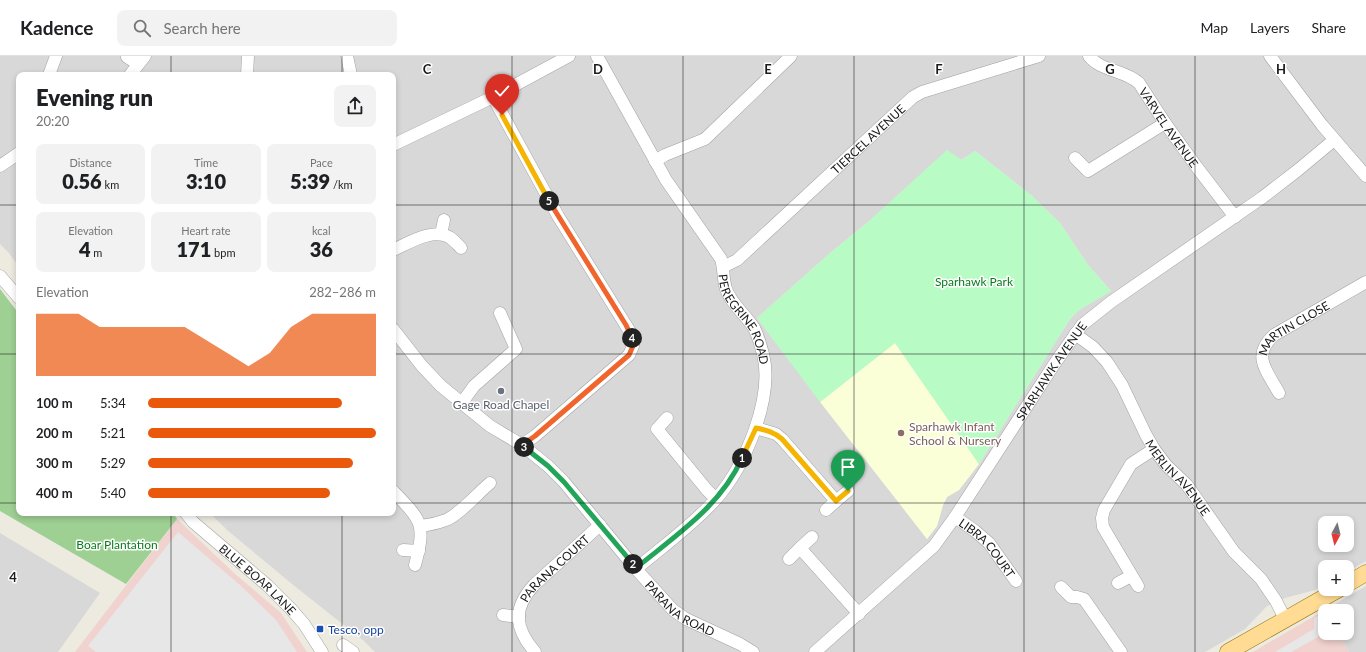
<!DOCTYPE html>
<html lang="en">
<head>
<meta charset="utf-8">
<style>
  :root { --surface:#fff; --page:#f2f2f2; --text:#202124; --muted:#757577; --line:#e0e0e0; --accent:#ea580c }
  body { margin:0; font-family:Lato,sans-serif; background:var(--page); color:var(--text); height:100vh; display:flex; flex-direction:column; font-size:15px; white-space:nowrap }
  * { box-sizing:border-box; margin:0 }
  p { font-size:13px; color:var(--muted) }
  .icon { flex:none; width:22px; height:22px; fill:none; stroke:currentColor; stroke-width:2; stroke-linecap:round; stroke-linejoin:round }
  .map { position:relative; flex:1; overflow:hidden }
  .side { position:absolute; left:16px; top:16px; width:380px; height:444px; display:flex; flex-direction:column; background:var(--surface); border-radius:8px; box-shadow:0 2px 6px #0003 }
  .side>* { flex:none }
  .needle { width:26px; rotate:187deg }
  .buttons { position:absolute; left:1318px; top:460px; display:grid; gap:8px }
  .buttons a { display:grid; place-items:center; width:36px; height:36px; border-radius:8px; background:var(--surface); box-shadow:0 2px 6px #0003; font-size:20px }
  .pin { position:absolute; display:grid; place-items:center; width:34px; height:34px; color:#fff; margin:-41px -17px; border-radius:50% 50% 50% 0; rotate:-45deg; box-shadow:0 0 4px #0007 }
  .pin .icon { rotate:45deg }
  .km { position:absolute; width:20px; height:20px; margin:-10px; border-radius:50%; background:#222; color:#fff; font-size:11px; line-height:20px; text-align:center }
  .round { display:grid; place-items:center; flex:none; width:42px; height:42px; border-radius:8px; background:var(--page) }
  .summary { display:flex; align-items:center; justify-content:space-between; height:68px; padding:0 20px }
  h1 { font-size:22px; font-weight:800; line-height:30px }
  .figures { display:grid; grid-template-columns:repeat(3,1fr); gap:6px; height:68px; padding:4px 20px }
  .figures div { display:grid; align-content:center; border-radius:8px; background:var(--page); text-align:center }
  .figures b { font-size:20px; font-weight:800 }
  .figures small { font-size:11px; font-weight:400 }
  .figures p { font-size:11px }
  .chart { height:112px; padding:8px 20px }
  .chart p { display:flex; justify-content:space-between }
  .chart svg { width:100%; height:72px; margin-top:4px; fill:var(--accent); opacity:.7 }
  ul { padding:0 20px; list-style:none; font-size:13px }
  li { display:grid; grid-template-columns:64px 48px 1fr; align-items:center; height:30px }
  li i { height:10px; border-radius:5px; background:var(--accent) }
  header { display:flex; align-items:center; gap:24px; box-sizing:border-box; height:56px; padding:0 20px; background:var(--surface); border-bottom:1px solid var(--line) }
  header strong { font-size:19px }
  nav { display:flex; gap:22px; margin-inline-start:auto; font-size:14px }
  .search { width:280px; height:36px; background:var(--page); display:flex; align-items:center; gap:10px; box-sizing:border-box; padding:0 14px; border-radius:8px; color:var(--muted); font-size:15px }
  .map>svg:first-child { display:block }
  .residential { fill:#d9d8d8; fill-rule:evenodd }
  .commercial { fill:#f0d2ce }
  .education { fill:#fbffd7 }
  .forest { fill:#9ecf93 }
  .park { fill:#b9fbc5 }
  .parking { fill:#e7e7e7 }
  .lines { fill:none; stroke-linecap:round; stroke-linejoin:round }
  .minor-casing { stroke:#a2a2a2; stroke-width:13 }
  .major-casing { stroke:#927000; stroke-width:17 }
  .minor { stroke:#fff; stroke-width:12 }
  .major { stroke:#ffdb93; stroke-width:16 }
  .split-1-casing { stroke:#fff; stroke-width:8 }
  .split-2-casing { stroke:#fff; stroke-width:8 }
  .split-3-casing { stroke:#fff; stroke-width:8 }
  .split-4-casing { stroke:#fff; stroke-width:8 }
  .split-5-casing { stroke:#fff; stroke-width:8 }
  .split-6-casing { stroke:#fff; stroke-width:8 }
  .split-1 { stroke:#f5b400; stroke-width:5 }
  .split-2 { stroke:#22a559; stroke-width:5 }
  .split-3 { stroke:#22a559; stroke-width:5 }
  .split-4 { stroke:#f0652b; stroke-width:5 }
  .split-5 { stroke:#f0652b; stroke-width:5 }
  .split-6 { stroke:#f5b400; stroke-width:5 }
  .grid { fill:none; stroke:#1b1b1b; stroke-width:1; stroke-opacity:0.55 }
  .worship-dot { fill:#6b7280; stroke:#fff; stroke-width:1.5 }
  .education-dot { fill:#8d6e63; stroke:#fff; stroke-width:1.5 }
  .transit-dot { fill:#1a4fb4; stroke:#fff; stroke-width:1.5 }
  .labels { text-anchor:middle; dominant-baseline:central; stroke-width:3; stroke-linejoin:round; paint-order:stroke }
  .street-label { font-size:12px; fill:#1b1b1b; stroke:#fff }
  .park-label { font-size:12px; fill:#077c1c; stroke:#fff }
  .worship-label { font-size:12px; fill:#5b616d; stroke:#fff }
  .education-label { font-size:12px; fill:#785e54; stroke:#fff; text-anchor:start }
  .transit-label { font-size:12px; fill:#164399; stroke:#fff; text-anchor:start }
  .grid-label { font-size:13px; text-anchor:middle; font-weight:bold; fill:#1b1b1b; stroke:#fff; stroke-width:3; stroke-linejoin:round; paint-order:stroke }
</style>
</head>
<body>
<header>
<strong>Kadence</strong>
<div class="search"><svg class="icon" aria-label="search" viewBox="0 0 24 24"><circle cx="10" cy="10" r="6"/><path d="M15 15l6 6"/></svg>Search here</div>
<nav><a>Map</a><a>Layers</a><a>Share</a></nav>
</header>
<div class="map">
<svg width="1366" height="596" viewBox="0 0 1366 596">
  <rect width="100%" height="100%" fill="#edeae0"/>
  <path class="residential" d="M0,0H1366V505L1347,516V511H1325V529L1315,534L1285,542L1267,550L1245,573L1205,596H375L364,585L292,528L227,474L210,457H393V19H19V211L9,197L0,188ZM975,95L1031,139L1060,167L1088,209L1111,235L1079,254L1070,263L979,408L959,434L947,441L943,449L937,470L927,483L757,262L829,198L869,165ZM1325,467H1347V489H1325Z
    M0,477L100,537L58,596H0Z
    M1366,530V596H1349L1337,577H1347V555H1325V558L1323,555Z"/>
  <path class="commercial" d="M177,463L234,517L281,557L307,596H75Z
    M1323,555L1325,558V577H1337L1349,596H1253Z"/>
  <path class="education" d="M895,287L979,408L959,434L947,441L943,449L937,470L927,483L820,346Z"/>
  <path class="forest" d="M0,233L19,258V457H173L177,463L126,528L0,455Z"/>
  <path class="park" d="M947,94L962,104L975,95L1031,139L1060,167L1088,209L1111,235L1079,254L1070,263L979,408L895,287L820,346L757,262L829,198L869,165Z"/>
  <path class="parking" d="M178,476L240,529L276,564L297,596H96L88,590Z
    M1321,558L1325,565V570L1319,575L1318,581L1291,596H1275L1314,573V562Z"/>
  <g class="lines">
    <g class="minor-casing">
      <g id="minor">
        <path d="M347,0L351,19"/>
        <path id="s1" d="M597,0L666,124L721,203C724,213 723,223 726,233C731,248 746,259 754,272C758,280 761,290 763,298C774,342 745,410 716,443C694,468 662,491 636,513"/>
        <path id="s2" d="M1089,0C1100,15 1125,14 1139,27L1165,67L1196,110L1235,161"/>
        <path d="M1270,0L1322,69L1366,120"/>
        <path d="M127,1L138,8"/>
        <path d="M49,19L56,0"/>
        <path d="M130,19L145,0"/>
        <path d="M247,19L248,0"/>
        <path d="M493,41L558,160L632,279L633,290L629,299L535,380L522,389"/>
        <path d="M393,89L493,41L569,0"/>
        <path d="M1075,102L1088,115L1165,67"/>
        <path d="M655,105L665,99L705,83L791,0"/>
        <path d="M0,110L19,97"/>
        <path d="M441,178L444,164"/>
        <path d="M393,194C409,187 432,172 449,181C454,184 457,188 461,192"/>
        <path id="s3" d="M723,211L737,204L913,41L922,36L1039,0"/>
        <path d="M0,220L19,242"/>
        <path id="s4" d="M393,273L422,310L441,330L490,370L522,389L548,410L564,426L636,513L673,554L686,563L740,588L753,596"/>
        <path id="s5" d="M1075,278L1093,291L1107,306L1122,329L1146,379L1154,393L1166,409L1187,429L1234,496L1261,523L1276,545L1285,563"/>
        <path id="s6" d="M1279,337C1267,315 1251,300 1274,279L1366,226"/>
        <path d="M461,348L474,330L516,293L500,257"/>
        <path d="M667,362L657,373L707,434L716,443"/>
        <path d="M756,372L776,378L782,383L836,445L826,454"/>
        <path d="M393,435C422,465 426,468 415,509"/>
        <path d="M836,445L848,435"/>
        <path id="s7" d="M186,457L193,466L267,529L291,553L304,568L322,596"/>
        <path id="s8" d="M955,461L975,475L989,487L1016,525"/>
        <path d="M421,470C429,469 438,467 446,464C460,458 477,438 490,427"/>
        <path d="M800,492L812,481"/>
        <path d="M403,494L419,495"/>
        <path d="M789,503L800,492L859,558"/>
        <path d="M1118,527L1131,520"/>
        <path d="M1138,530L1103,471L1102,462L1104,454L1131,408L1154,393"/>
        <path d="M1061,531L1071,541H1077L1084,543L1121,596"/>
        <path d="M503,559L519,561"/>
        <path d="M343,589L353,596"/>
        <path id="s9" d="M535,596C515,573 512,553 534,529L600,469"/>
        <path id="s10" d="M815,596L934,490L955,461L1055,307L1082,269L1111,246L1263,141L1298,114L1334,84"/>
      </g>
    </g>
    <g class="major-casing">
      <path id="major" d="M1347,528L1366,517
        M1228,596L1339,533"/>
    </g>
    <use href="#minor" class="minor"/>
    <use href="#major" class="major"/>
  </g>
  <g class="lines">
    <g class="split-1-casing">
      <path id="split-1" d="M742,402L756,372C766,374 774,376 782,383L836,445L848,435"/>
    </g>
    <g class="split-2-casing">
      <path id="split-2" d="M633,508L636,512C675,480 721,450 742,402"/>
    </g>
    <g class="split-3-casing">
      <path id="split-3" d="M524,391L548,410L564,426L633,508"/>
    </g>
    <g class="split-4-casing">
      <path id="split-4" d="M524,391L522,389L535,380L629,299L633,290L632,282"/>
    </g>
    <g class="split-5-casing">
      <path id="split-5" d="M549,145L626,269L632,282"/>
    </g>
    <g class="split-6-casing">
      <path id="split-6" d="M502,59L549,145"/>
    </g>
    <use href="#split-1" class="split-1"/>
    <use href="#split-2" class="split-2"/>
    <use href="#split-3" class="split-3"/>
    <use href="#split-4" class="split-4"/>
    <use href="#split-5" class="split-5"/>
    <use href="#split-6" class="split-6"/>
  </g>
  <path class="grid" d="M171,0V19M342,0V19M512,0V596M683,0V596M854,0V596M1024,0V596M1195,0V596M0,149H19M393,149H1366M0,298H19M393,298H1366M0,447H19M393,447H1366M171,457V596M342,457V596"/>
  <circle class="worship-dot" cx="501" cy="335" r="4"/>
  <circle class="education-dot" cx="901" cy="377" r="4"/>
  <rect class="transit-dot" x="316" y="569" width="8" height="8" rx="2"/>
  <g class="labels">
    <g class="street-label">
      <text stroke="none"><textPath href="#s2" startOffset="111">VARVEL AVENUE</textPath></text>
      <text stroke="none"><textPath href="#s3" startOffset="194">TIERCEL AVENUE</textPath></text>
      <text stroke="none"><textPath href="#s1" startOffset="304">PEREGRINE ROAD</textPath></text>
      <text stroke="none"><textPath href="#s6" startOffset="85">MARTIN CLOSE</textPath></text>
      <text stroke="none"><textPath href="#s10" startOffset="370">SPARHAWK AVENUE</textPath></text>
      <text stroke="none"><textPath href="#s5" startOffset="179">MERLIN AVENUE</textPath></text>
      <text stroke="none"><textPath href="#s8" startOffset="45">LIBRA COURT</textPath></text>
      <text stroke="none"><textPath href="#s9" startOffset="102">PARANA COURT</textPath></text>
      <text stroke="none"><textPath href="#s7" startOffset="98">BLUE BOAR LANE</textPath></text>
      <text stroke="none"><textPath href="#s4" startOffset="404">PARANA ROAD</textPath></text>
    </g>
    <g class="park-label">
      <text x="974" y="225">Sparhawk Park</text>
      <text x="117" y="488">Boar Plantation</text>
    </g>
    <g class="worship-label">
      <text x="501" y="348">Gage Road Chapel</text>
    </g>
    <g class="education-label">
      <text x="909" y="370">Sparhawk Infant<tspan x="909" dy="14">School &amp; Nursery</tspan></text>
    </g>
    <g class="transit-label">
      <text x="328" y="573">Tesco, opp</text>
    </g>
  </g>
  <g class="grid-label">
    <text x="427" y="18">C</text>
    <text x="598" y="18">D</text>
    <text x="768" y="18">E</text>
    <text x="939" y="18">F</text>
    <text x="1110" y="18">G</text>
    <text x="1281" y="18">H</text>
    <text x="13" y="526">4</text>
  </g>
</svg>
<div class="buttons">
<a><svg class="needle" viewBox="-14 -14 28 28"><path d="M0-13l5 13h-10z" fill="#e53935"/><path d="M0 13l5-13h-10z" fill="#757577"/></svg></a>
<a>+</a>
<a>−</a>
</div>
<div class="pin" style="left:848px;top:435px;background:#1e9e55"><svg class="icon" aria-label="arrive" viewBox="0 0 24 24"><path d="M6 21V4h12l-3 4 3 4H6"/></svg></div>
<div class="pin" style="left:502px;top:59px;background:#d93025"><svg class="icon" aria-label="check" viewBox="0 0 24 24"><path d="M5 12l5 5 9-10"/></svg></div>
<b class="km" style="left:742px;top:402px">1</b>
<b class="km" style="left:633px;top:508px">2</b>
<b class="km" style="left:524px;top:391px">3</b>
<b class="km" style="left:632px;top:282px">4</b>
<b class="km" style="left:549px;top:145px">5</b>
<section class="side">
<div class="summary"><div><h1>Evening run</h1><p>20:20</p></div><a class="round"><svg class="icon" aria-label="share" viewBox="0 0 24 24"><path d="M12 15V3M7 8l5-5 5 5M5 13v7h14v-7"/></svg></a></div>
<div class="figures">
<div><p>Distance</p><b>0.56<small> km</small></b></div>
<div><p>Time</p><b>3:10</b></div>
<div><p>Pace</p><b>5:39<small> /km</small></b></div>
</div>
<div class="figures">
<div><p>Elevation</p><b>4<small> m</small></b></div>
<div><p>Heart rate</p><b>171<small> bpm</small></b></div>
<div><p>kcal</p><b>36</b></div>
</div>
<div class="chart"><p><span>Elevation</span>282–286 m</p>
<svg viewBox="0 0 160 44" preserveAspectRatio="none"><path d="M0 44V6L10 6L20 6L30 14L40 14L50 14L60 14L70 14L80 22L90 30L100 38L110 30L120 14L130 6L140 6L150 6L160 6V44z"/></svg>
</div>
<ul>
<li><b>100 m</b>5:34<i style="width:85%"></i></li>
<li><b>200 m</b>5:21<i style="width:100%"></i></li>
<li><b>300 m</b>5:29<i style="width:90%"></i></li>
<li><b>400 m</b>5:40<i style="width:80%"></i></li>
</ul>
</section>
</div>
</body>
</html>
